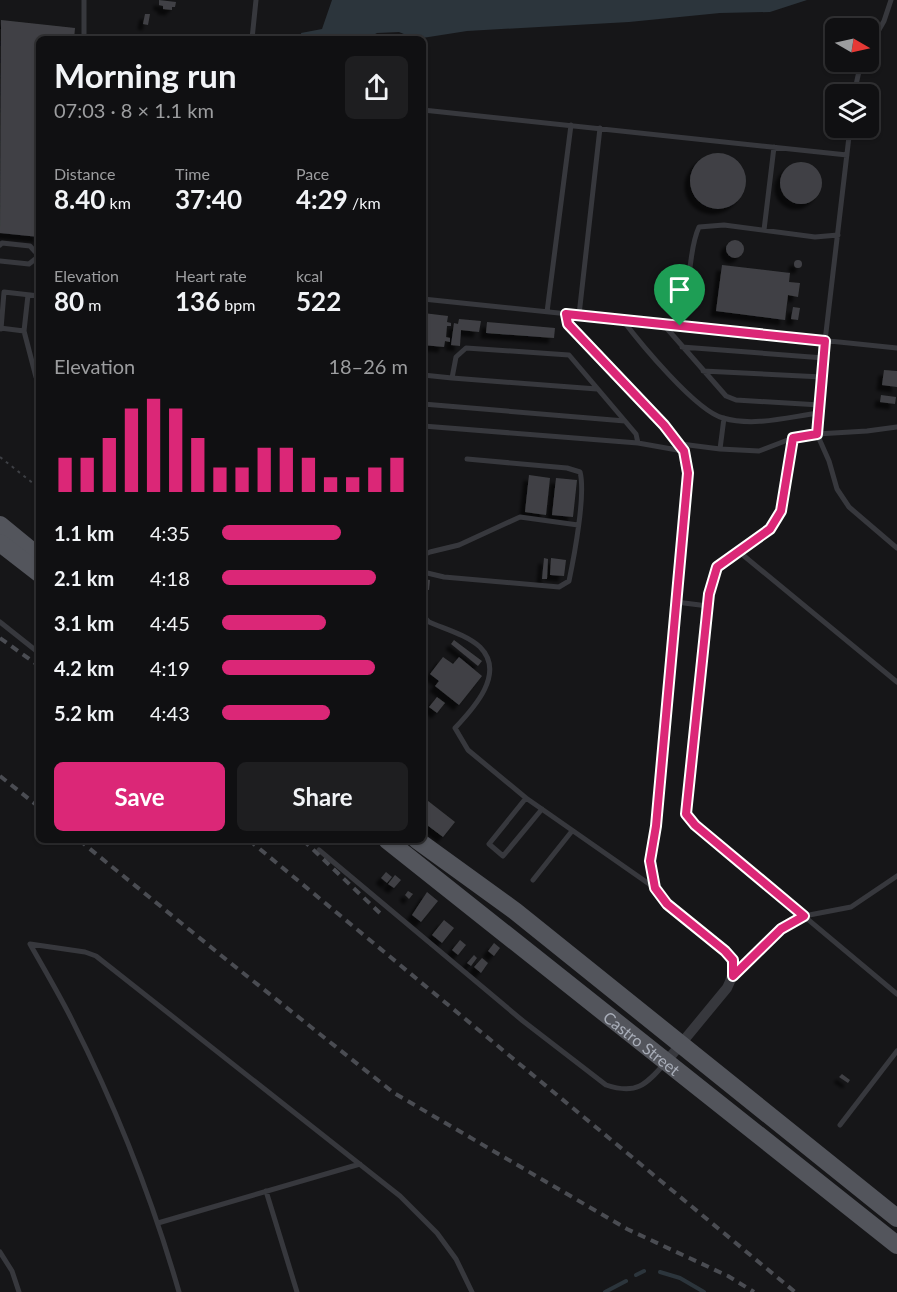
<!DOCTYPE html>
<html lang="en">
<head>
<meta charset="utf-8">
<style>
  :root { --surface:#101012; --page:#1e1e20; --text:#f1f3f6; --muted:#9c9d9f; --line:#303032; --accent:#db2777 }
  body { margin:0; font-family:Lato,sans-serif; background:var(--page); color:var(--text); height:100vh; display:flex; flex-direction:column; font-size:22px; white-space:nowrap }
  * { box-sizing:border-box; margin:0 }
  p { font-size:20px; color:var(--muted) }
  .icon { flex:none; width:33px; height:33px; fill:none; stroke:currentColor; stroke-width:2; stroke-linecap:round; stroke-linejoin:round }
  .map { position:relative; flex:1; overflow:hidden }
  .drawer { position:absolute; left:36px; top:36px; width:390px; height:807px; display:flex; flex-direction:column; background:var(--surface); border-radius:9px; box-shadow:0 2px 4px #0004,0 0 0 2px var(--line) }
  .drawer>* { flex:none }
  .needle { width:39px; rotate:99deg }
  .buttons { position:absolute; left:825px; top:18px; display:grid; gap:12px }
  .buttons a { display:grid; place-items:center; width:54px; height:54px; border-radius:9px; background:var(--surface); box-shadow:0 2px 4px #0004,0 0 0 2px var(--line); font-size:30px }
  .pin { position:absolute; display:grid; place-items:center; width:51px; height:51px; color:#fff; margin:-62px -26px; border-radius:50% 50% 50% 0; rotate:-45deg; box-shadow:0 0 6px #0007 }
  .pin .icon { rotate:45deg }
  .round { display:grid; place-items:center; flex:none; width:63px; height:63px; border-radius:9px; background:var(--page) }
  .head { display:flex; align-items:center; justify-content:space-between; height:102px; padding:0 18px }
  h1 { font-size:33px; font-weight:700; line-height:45px }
  .metrics { display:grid; grid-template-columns:repeat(3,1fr); gap:9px; height:102px; padding:6px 18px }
  .metrics div { display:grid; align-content:center }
  .metrics b { font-size:26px; font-weight:700 }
  .metrics small { font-size:16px; font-weight:400 }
  .metrics p { font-size:16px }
  .chart { height:168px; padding:12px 18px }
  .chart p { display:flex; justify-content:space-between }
  .chart svg { width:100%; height:108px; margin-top:6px; stroke:var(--accent); stroke-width:6 }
  .button { display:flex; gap:12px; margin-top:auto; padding:12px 18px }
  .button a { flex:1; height:69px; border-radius:9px; background:var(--accent); color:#fff; font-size:24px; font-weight:700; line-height:69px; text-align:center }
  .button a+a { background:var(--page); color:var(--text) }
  ul { padding:0 18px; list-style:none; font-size:20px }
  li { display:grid; grid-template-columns:96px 72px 1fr; align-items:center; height:45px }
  li i { height:15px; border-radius:8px; background:var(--accent) }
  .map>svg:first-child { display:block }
  .water { fill:#2c353c }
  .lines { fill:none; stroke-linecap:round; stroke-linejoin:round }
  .stream { stroke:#2c353c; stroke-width:4 }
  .building { fill:#404145; filter:url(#shadow) }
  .path { stroke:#3d3f44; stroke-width:2; stroke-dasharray:3 4.5; stroke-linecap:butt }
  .lane { stroke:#37383d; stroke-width:5 }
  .street { stroke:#37383d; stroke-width:10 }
  .primary { stroke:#53555c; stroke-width:18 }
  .rail { stroke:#4a4c52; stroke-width:4; stroke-dasharray:8 6; stroke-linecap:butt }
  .route-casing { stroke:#fff; stroke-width:12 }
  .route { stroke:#db2777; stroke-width:8 }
  .labels { text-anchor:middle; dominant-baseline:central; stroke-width:6; stroke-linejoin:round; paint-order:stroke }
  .street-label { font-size:16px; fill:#a8adb8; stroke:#111113 }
</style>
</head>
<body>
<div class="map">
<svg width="897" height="1292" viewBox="0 0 897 1292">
  <defs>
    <filter id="shadow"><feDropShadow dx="-5.5" dy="5.5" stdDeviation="1.5" flood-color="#0009"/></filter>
  </defs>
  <rect width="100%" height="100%" fill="#161618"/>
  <path class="water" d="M332,0H807L770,12L720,13L629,22L467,31L416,39L399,32L377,33L366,39H302L301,33L322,29Z"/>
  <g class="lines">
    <path class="stream" d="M660,1272L680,1278L704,1292
      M636,1275L644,1271
      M605,1292L626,1281"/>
  </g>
  <path class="building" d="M159,0L176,2L175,7H172V10L163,9V6L159,5Z
    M145,14H150L148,25L143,24Z
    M1,20L75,28L74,39H39V237L0,233Z
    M690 181a28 28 0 1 1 56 0a28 28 0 1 1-56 0Z
    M780 183a21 21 0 1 1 42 0a21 21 0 1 1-42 0Z
    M726 249a9 9 0 1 1 18 0a9 9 0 1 1-18 0Z
    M794 264a4 4 0 1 1 8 0a4 4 0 1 1-8 0Z
    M722,265L790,273L789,282L800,283L798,297L788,295L785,320L716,311Z
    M793,307L800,308L798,320L791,319Z
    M423,313L448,316L447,322L451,323V326H447L446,337L450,338V342L445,341L444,347L423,345Z
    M459,319L481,321L479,332L461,330L460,346L451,345L454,323L458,324Z
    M487,322L555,328L554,338L486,333Z
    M884,370L897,371V387L882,385Z
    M881,395L896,397L895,404L880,402Z
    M529,475L550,478L546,515L525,512Z
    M556,478L577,480L573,517L552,515Z
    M544,558L548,559L547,579H542Z
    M551,558L566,560L564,576L550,575Z
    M423,579L430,580L429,590L423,589Z
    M454,640L482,661L478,666L451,644Z
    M443,657L453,664L459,657L482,676L459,705L435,686L439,681L430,674Z
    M437,697L445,703L437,713L429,707Z
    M423,797L455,822L443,837L423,822Z
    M386,872L392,877L387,883L381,878Z
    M395,875L401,880L394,888L388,884Z
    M408,891L413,894L409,899L405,895Z
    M427,892L438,901L421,922L412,915Z
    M444,920L454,928L442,943L432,935Z
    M460,940L466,945L458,955L452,950Z
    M494,943L500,948L494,956L488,951Z
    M474,955L477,958L471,966L467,963Z
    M482,958L488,963L481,973L474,967Z
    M842,1074L850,1080L848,1083L839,1077Z"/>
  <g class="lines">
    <path class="path" d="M0,457L39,488"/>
    <path class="lane" d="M84,39V0
      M252,39L256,0
      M868,49L884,21L891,0
      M854,94L861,62
      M423,110L847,155
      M850,128L825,341L817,434L793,438L781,511L770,529L717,567L709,594L686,814L695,825L897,994
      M764,230L774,147
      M0,245L2,243L30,246L39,256
      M0,261L29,264L39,256
      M423,299L897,348
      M547,312L571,125
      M579,315L600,128
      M622,319C640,343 696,411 723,418C754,427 788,417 819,413
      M663,324L726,396L736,400L820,405
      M680,326C681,308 686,291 689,273C692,257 692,242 699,227L724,225L815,237L838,235
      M0,328L24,331L36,377L39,378
      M1,329L4,292L39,296
      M24,331L28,295
      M682,347L824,358
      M703,371L822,377
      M423,375L452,378L456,357L466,348L569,355L636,434L638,443L423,426
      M452,378L597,389
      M423,404L625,421
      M897,427L867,431L817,434L829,461L837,489L849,507L897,548
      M638,443L683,451
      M681,444L720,449L724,418
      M720,449L759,451L793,438
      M738,551L897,682
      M423,555L430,552L459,545L520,517L578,525
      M423,572L444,577L559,587L569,581C574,557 586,494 580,472L567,468L467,459
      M676,602L708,606
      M423,616L429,622C445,629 467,635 480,647C506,673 474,708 455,728L468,750L526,798
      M0,622L39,653
      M542,809L503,856L489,844L526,798C568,827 610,857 652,886
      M319,850L523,1021L606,1085C636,1095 646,1085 665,1063
      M533,880L572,831
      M30,944L85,952L96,956L400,1196L437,1233L456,1259L472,1292
      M30,944C44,969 59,994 72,1020C116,1107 152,1198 179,1292
      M733,975L771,938L788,924L804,916L851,907L897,876
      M840,1125L897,1051
      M266,1191L297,1292
      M158,1223L360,1164
      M0,1252L12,1271L19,1292"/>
    <path class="street" d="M566,314L568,324L664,425L684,451L688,473L656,826L650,861L655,888L667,904L725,951C736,964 734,974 727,988L666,1062"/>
    <g class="primary">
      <path d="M0,525L39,557"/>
      <path d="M0,543L39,573"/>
      <path id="s1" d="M387,840L897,1245"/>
      <path d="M417,840L515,911L897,1218"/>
    </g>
    <path class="rail" d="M0,638L39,666
      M0,776L39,807
      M79,840L228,961L394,1093L627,1229L728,1276L754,1292
      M249,840L795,1292
      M303,840L384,917"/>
  </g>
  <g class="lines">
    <g class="route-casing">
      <path id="route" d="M566,314L825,341L817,434L793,438L781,511L770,529L717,567L709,594L686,814L695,825L804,916L781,929L733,976V960L725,951L667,904L655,888L650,861L656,826L688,473L684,451L664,425L568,324Z"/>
    </g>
    <use href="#route" class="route"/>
  </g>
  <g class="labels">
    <g class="street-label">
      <text stroke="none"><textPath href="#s1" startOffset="326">Castro Street</textPath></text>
    </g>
  </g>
</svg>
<div class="buttons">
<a><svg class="needle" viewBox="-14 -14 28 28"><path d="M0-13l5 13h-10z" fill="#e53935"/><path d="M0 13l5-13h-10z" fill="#9c9d9f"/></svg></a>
<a><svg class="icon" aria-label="layers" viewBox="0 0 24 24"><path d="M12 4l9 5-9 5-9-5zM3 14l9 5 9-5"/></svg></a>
</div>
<div class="pin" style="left:680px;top:326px;background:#1e9e55"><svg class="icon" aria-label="arrive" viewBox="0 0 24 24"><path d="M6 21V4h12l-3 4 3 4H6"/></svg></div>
<section class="drawer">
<div class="head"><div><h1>Morning run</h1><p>07:03 · 8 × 1.1 km</p></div><a class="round"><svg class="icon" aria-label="share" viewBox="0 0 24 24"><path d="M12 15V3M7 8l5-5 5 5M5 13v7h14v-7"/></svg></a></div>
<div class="metrics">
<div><p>Distance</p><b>8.40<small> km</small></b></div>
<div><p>Time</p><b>37:40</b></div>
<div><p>Pace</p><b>4:29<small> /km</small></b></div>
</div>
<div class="metrics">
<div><p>Elevation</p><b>80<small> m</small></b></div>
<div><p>Heart rate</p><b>136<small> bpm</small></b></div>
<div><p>kcal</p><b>522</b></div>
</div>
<div class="chart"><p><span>Elevation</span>18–26 m</p>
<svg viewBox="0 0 160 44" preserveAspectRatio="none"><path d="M5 44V30M15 44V30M25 44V22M35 44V10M45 44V6M55 44V10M65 44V22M75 44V34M85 44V34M95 44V26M105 44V26M115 44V30M125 44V38M135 44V38M145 44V34M155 44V30"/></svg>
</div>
<ul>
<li><b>1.1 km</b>4:35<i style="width:64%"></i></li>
<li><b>2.1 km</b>4:18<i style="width:83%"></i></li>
<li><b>3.1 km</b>4:45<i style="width:56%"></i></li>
<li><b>4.2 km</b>4:19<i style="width:82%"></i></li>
<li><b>5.2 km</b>4:43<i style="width:58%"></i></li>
</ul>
<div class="button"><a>Save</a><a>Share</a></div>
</section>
</div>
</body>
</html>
